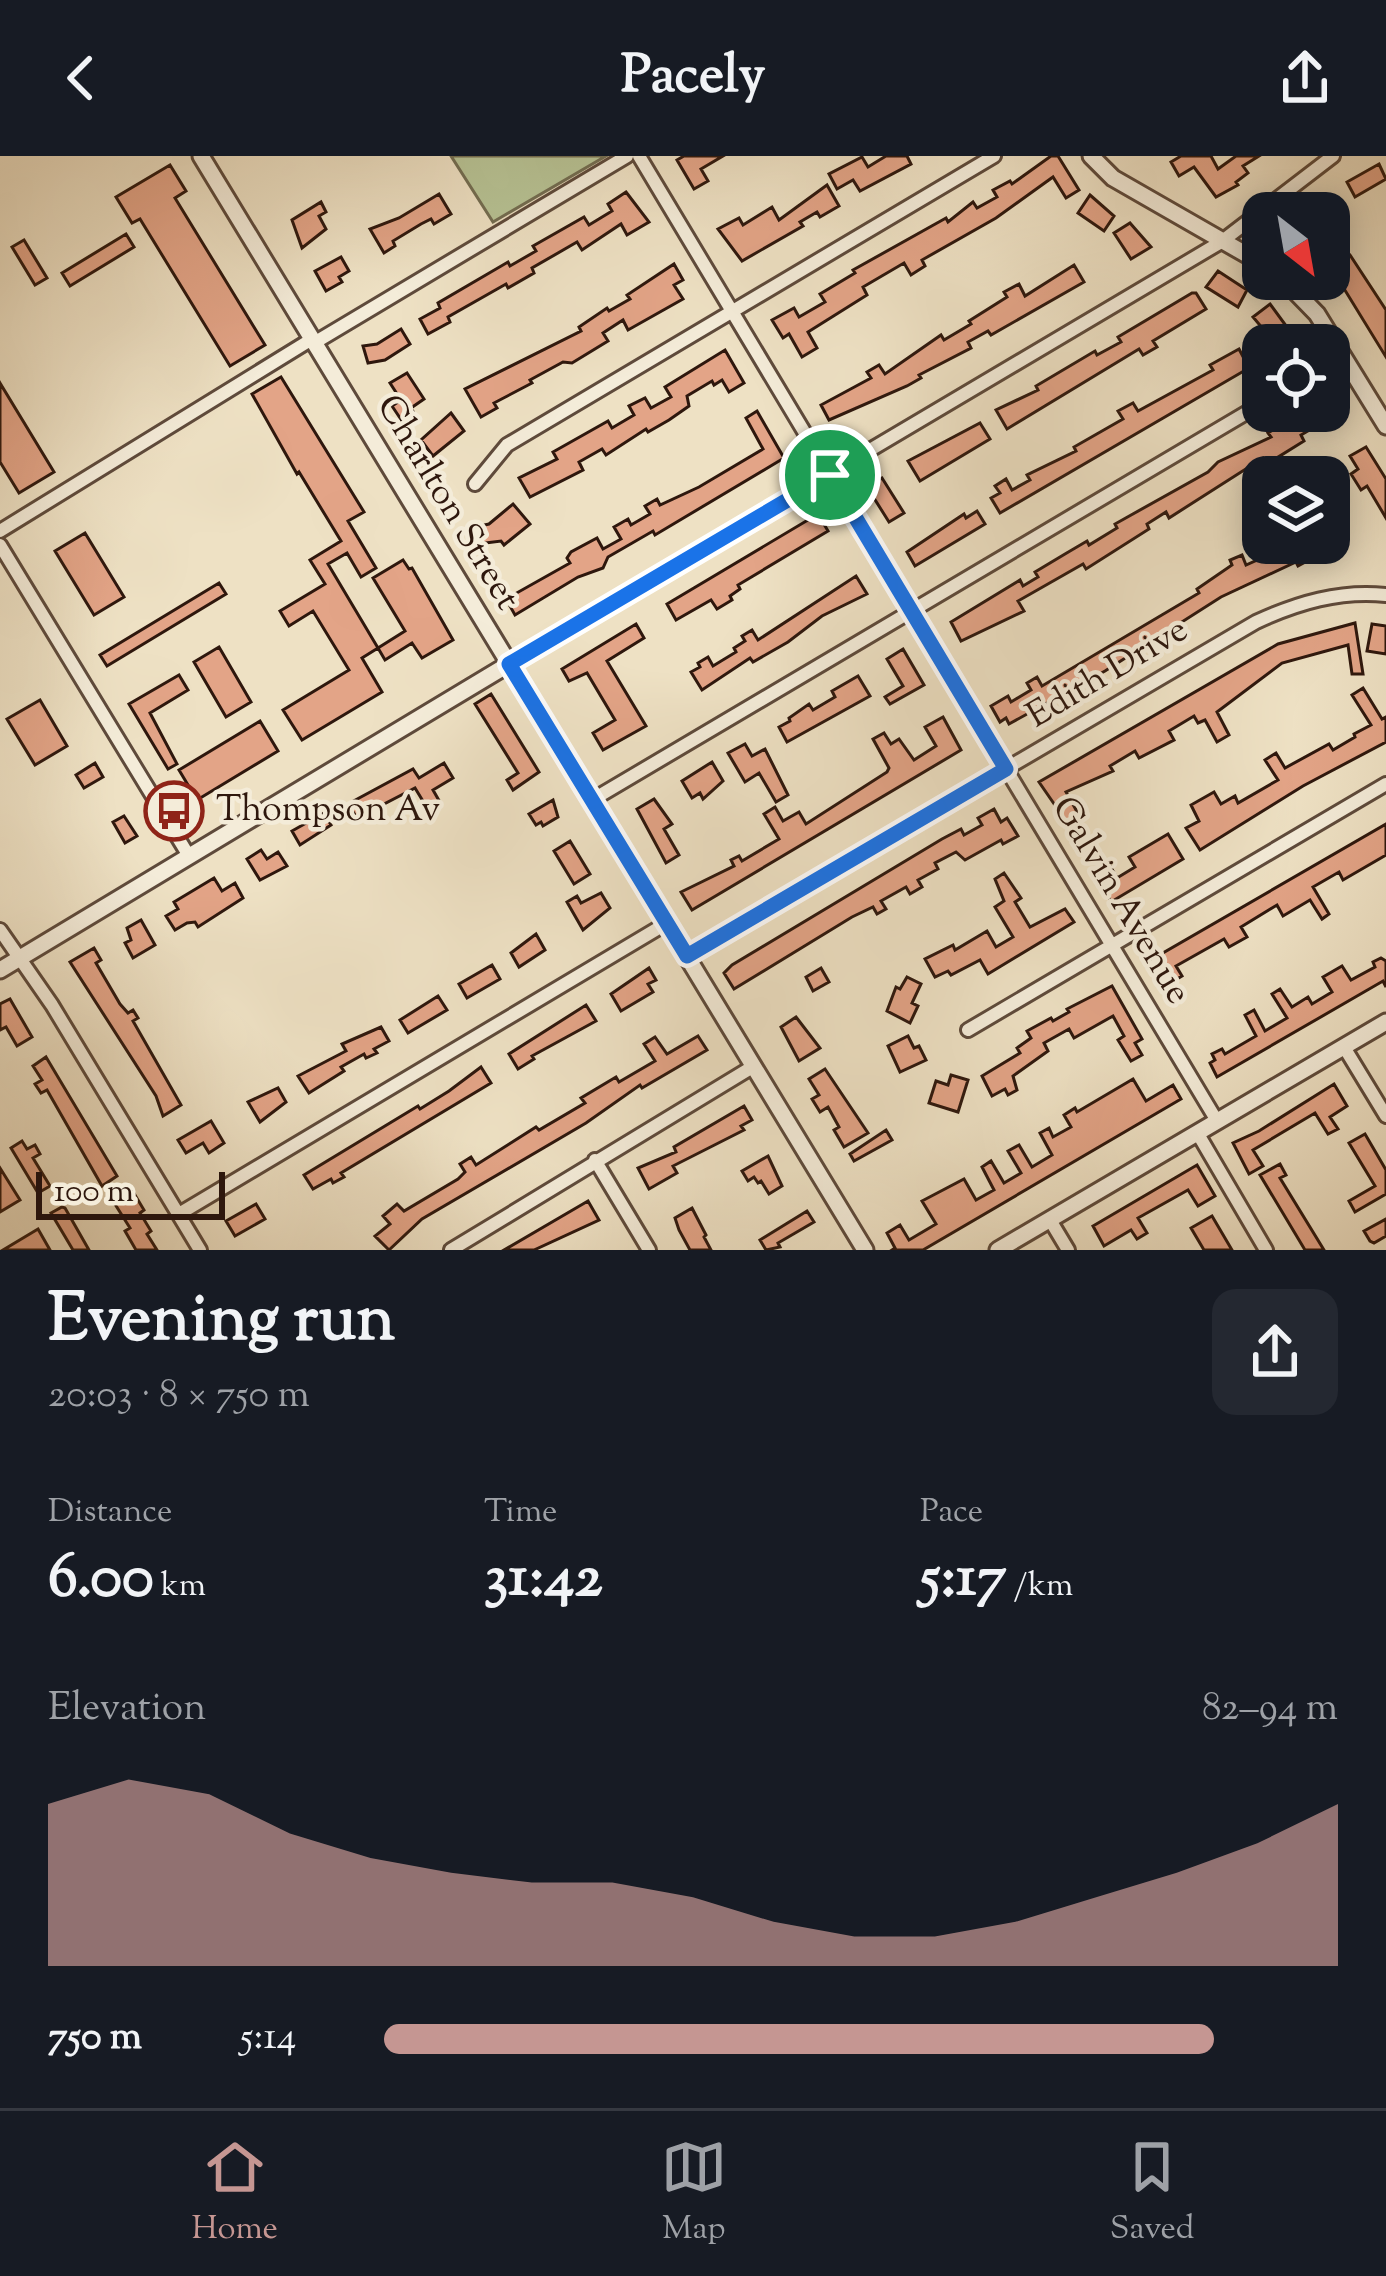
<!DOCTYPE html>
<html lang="en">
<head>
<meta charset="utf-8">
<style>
  :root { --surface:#171b24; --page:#242831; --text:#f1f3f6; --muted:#9ea1a6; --line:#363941; --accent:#c59692 }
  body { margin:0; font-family:"Sorts Mill Goudy",serif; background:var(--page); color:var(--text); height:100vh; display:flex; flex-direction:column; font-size:45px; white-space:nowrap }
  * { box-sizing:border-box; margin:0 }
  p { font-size:39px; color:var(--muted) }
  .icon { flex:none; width:66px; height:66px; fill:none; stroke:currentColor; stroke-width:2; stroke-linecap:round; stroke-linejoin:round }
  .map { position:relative; height:1094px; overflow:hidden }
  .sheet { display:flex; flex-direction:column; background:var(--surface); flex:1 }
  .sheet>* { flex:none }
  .needle { width:78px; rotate:149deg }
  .tools { position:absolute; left:1242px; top:36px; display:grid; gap:24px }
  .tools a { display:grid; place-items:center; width:108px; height:108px; border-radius:24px; background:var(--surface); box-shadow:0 6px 30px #0003; font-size:60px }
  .scale { position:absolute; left:36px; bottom:30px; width:189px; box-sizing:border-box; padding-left:12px; border:6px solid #2e170d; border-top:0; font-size:33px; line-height:42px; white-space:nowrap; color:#2e170d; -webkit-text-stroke:9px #f4ecd9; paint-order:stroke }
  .pin { position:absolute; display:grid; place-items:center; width:102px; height:102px; color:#fff; margin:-51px; border:6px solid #fff; border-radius:50%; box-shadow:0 3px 12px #0007 }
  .round { display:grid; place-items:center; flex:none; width:126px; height:126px; border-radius:24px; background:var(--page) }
  .headline { display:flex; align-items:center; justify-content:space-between; height:204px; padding:0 48px }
  h1 { font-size:66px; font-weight:800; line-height:90px }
  .stats { display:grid; grid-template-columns:repeat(3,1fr); gap:18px; height:204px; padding:12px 48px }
  .stats div { display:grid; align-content:center }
  .stats b { font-size:60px; font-weight:800 }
  .stats small { font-size:33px; font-weight:400 }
  .stats p { font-size:33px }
  .chart { height:336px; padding:24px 48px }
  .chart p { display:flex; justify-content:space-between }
  .chart svg { width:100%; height:216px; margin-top:12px; fill:var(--accent); opacity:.7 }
  ul { padding:0 48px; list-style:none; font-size:39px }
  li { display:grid; grid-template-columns:192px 144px 1fr; align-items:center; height:90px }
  li i { height:30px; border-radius:15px; background:var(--accent) }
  header { display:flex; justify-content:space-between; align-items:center; height:156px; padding:0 48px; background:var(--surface); font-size:54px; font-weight:800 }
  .dock { display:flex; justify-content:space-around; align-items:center; height:168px; border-top:3px solid var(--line); background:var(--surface); font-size:33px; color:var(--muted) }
  .dock a { display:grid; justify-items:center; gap:6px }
  .dock .on { color:var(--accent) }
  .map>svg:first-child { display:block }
  .green { fill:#b7c395; stroke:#726d51; stroke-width:3 }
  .building { fill:#e3a487; stroke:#2e170d; stroke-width:3 }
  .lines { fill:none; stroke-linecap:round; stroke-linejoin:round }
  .minor-casing { stroke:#5e4a3b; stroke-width:18 }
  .tertiary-casing { stroke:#5e4a3b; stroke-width:21 }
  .minor { stroke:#f4ecd9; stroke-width:12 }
  .tertiary { stroke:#f4ecd9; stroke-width:15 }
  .route-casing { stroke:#fff; stroke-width:24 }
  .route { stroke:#1a73e8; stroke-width:15 }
  .labels { text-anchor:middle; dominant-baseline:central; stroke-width:9; stroke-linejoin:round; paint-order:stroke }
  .street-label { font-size:36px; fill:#2e170d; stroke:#f4ecd9 }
  .poi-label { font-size:36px; fill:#2e170d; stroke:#f4ecd9; text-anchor:start }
</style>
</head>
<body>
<header><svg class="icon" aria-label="back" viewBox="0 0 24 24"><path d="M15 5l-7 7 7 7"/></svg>Pacely<svg class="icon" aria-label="share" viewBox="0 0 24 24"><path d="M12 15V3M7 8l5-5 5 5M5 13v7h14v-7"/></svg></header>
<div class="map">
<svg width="1386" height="1094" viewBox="0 0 1386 1094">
  <rect width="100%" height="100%" fill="#eee1c4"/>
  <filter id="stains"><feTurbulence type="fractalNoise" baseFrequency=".00167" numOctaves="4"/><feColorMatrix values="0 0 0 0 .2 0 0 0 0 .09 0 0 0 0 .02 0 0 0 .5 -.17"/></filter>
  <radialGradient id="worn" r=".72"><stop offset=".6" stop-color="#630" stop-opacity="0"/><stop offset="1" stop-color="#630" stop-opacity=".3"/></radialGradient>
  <path class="green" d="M451,0H606L493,66Z"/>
  <path class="building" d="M684,0H723L701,13L708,25L694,33L677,4Z
    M886,0H907L911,8L860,35L853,24L837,33L829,18L862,1L868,11Z
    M1051,0H1058L1079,34L1066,42L1053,21L996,62L922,104L925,110L911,119L904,107L863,131L867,139L808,176L817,192L802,201L789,178L783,182L772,164L794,152L799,161L825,146L820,138L855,117L853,114L946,62L948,66L973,46L977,52L997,41L993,34L1010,25L1012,28Z
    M1181,0H1211L1218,13L1236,0H1259L1243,10L1248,17L1236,26L1238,29L1216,41L1194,11L1179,20L1171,6Z
    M1379,8L1386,23L1355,41L1347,26Z
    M170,9L186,35L175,42L265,189L230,210L140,63L132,67L116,41Z
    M827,29L839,50L820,61L817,56L800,66L803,70L742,105L718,73L739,62L743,69L772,51L779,64Z
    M626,36L649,66L627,79L621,68L582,94L577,86L532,112L534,117L508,132L506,128L448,161L450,166L428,178L420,163L440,152L438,147L508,106L510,110L536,95L533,90L584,61L589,69L612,55L608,48Z
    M439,38L451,58L434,68L431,63L421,68L393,85L395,90L384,97L370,73L399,62Z
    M1090,39L1114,60L1104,75L1078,57Z
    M321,46L326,56L319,60L326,73L302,92L292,64Z
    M1130,67L1151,91L1131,103L1114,77Z
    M126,78L134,91L70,130L62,117Z
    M1329,80L1347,100L1350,99L1386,154V201L1335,118L1338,116L1329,101Z
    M24,84L47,122L35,129L12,91Z
    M341,101L349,115L339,121L342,126L326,135L315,115Z
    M674,108L683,124L674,129L683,143L628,174L623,164L603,177L608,185L572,207L563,206L530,224L532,227L494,247L497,252L481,261L465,233L581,175L579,171L607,152L609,155L630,143L627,139Z
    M1074,109L1084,126L991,179L988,175L968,186L971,192L919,219L921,222L907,230L829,264L821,249L871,222L867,216L879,209L885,218L941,179L944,184L971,168L969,165L1007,141L1004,136L1019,128L1025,140Z
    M1218,115L1247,134L1238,151L1206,131Z
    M1192,137H1196L1206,153L1153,185L1157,191L1143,199L1139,193L1007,273L996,254L1038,234L1036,230L1095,195L1097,199L1121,186L1118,181Z
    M1270,148L1292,178L1300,189H1266L1258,179L1264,174L1253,161Z
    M401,173L410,188L385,204L368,207L363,190L377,188Z
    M1239,193L1249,212L1000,357L991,342L1000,337L995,330L1006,323L1012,334L1030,324L1027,319L1076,295L1074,291L1123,263L1118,255L1133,247L1138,255L1213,214L1210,209Z
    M725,194L744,227L729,236L722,224L714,229L712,225L687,240L689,250L669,264L648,276L646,273L606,299L602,293L579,306L583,314L530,341L519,322L557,303L553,296L608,265L612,272L634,259L629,250L645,242L651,252L671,241L665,231Z
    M407,217L424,243L411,252L414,257L402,265L392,250L401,244L390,227Z
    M281,221L364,356L348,365L376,412L361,421L347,397L328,408L378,492L362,502L382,536L302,584L283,554L349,514L313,455L289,470L280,455L325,428L310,404L341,385L299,316L297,318L252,238Z
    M0,227L54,316L19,337L0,306Z
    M757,255L784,302L655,379L653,375L608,401L603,412L578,421L515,459L506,443L570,407L567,402L571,396L597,382L603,393L621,383L614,371L628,363L631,369L650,358L645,350L657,343L660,349L699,331L763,293L746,262Z
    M1303,255H1342L1301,279L1304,285L1267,308L1263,302L1169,362L1166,356L1147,368L1149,373L1086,413L1083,408L1018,445L1024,455L961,485L951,466L1020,424L1023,430L1038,421L1035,416L1065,398L1087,385L1089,389L1117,372L1115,368L1208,316L1218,306L1271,281L1268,277L1281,269L1284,273L1306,260Z
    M451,257L464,275L433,300L421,284Z
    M980,267L990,283L920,325L908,305Z
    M1366,291L1386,323V362L1367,330L1361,334L1351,318L1358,313L1350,300Z
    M882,322L904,357L889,366L867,331Z
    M513,348L530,368L504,389L501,385L477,388L475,371L489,368Z
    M977,355L985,368L915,410L907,396L964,358L966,362Z
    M818,358L828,375L738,429L740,433L730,440L732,444L717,453L711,444L676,464L667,448Z
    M1338,367L1348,383L1298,410L1296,406L1221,441L1105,515L1009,568L1006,562L1000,566L991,550L1008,540L1011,546L1031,534L1027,527L1037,521L1042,530L1199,437L1197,433L1232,409L1230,404L1242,399L1246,409L1273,397L1270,393L1279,388L1329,387V372Z
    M85,377L124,441L94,459L55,395Z
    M403,404L409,413L412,412L453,484L422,502L412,487L385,504L378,492L405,475L373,422Z
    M856,420L867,438L822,460L788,486L753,506L750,502L702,534L691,516L700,511L698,507L708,501L713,510L736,496L734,492L745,485L742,480L752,474L758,484Z
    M219,427L226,438L107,510L100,499Z
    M1355,467L1363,518H1352L1348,489L1282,507L1217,556L1229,579L1217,586L1205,564L1198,567L1194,560L1169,575L1174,584L1139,602L1135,595L1110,610L1113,615L1066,636L1080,661L1068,668L1039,626L1278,488Z
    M636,468L644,482L607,505L646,570L603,594L593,577L615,564L587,517L569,525L562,513Z
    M1372,468L1386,470V498L1367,495Z
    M219,491L251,546L226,561L194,506Z
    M903,493L924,529L890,548L885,541L903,530L887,503Z
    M179,519L188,534L150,557L177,608L168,613L129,548Z
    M858,520L870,540L787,586L779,571L790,565L789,562L809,548L813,554L835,541L832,535Z
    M1363,532L1382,563L1386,561V586L1303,630L1200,694L1186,672L1199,665L1191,649L1214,636L1221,648L1235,640L1238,647L1278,624L1265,604L1276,597L1285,612L1329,588L1333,594L1355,581L1354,578L1371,569L1352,539Z
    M491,538L539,616L513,634L507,624L518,617L475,548Z
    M40,544L67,590L35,609L7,563Z
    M943,561L961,594L692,754L681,736L734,710L731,704L739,700L742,705L779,683L764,658L775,651L783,665L799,656L806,668L887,616L889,612L873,583L884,577L891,588L899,583L914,604L936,590L925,571Z
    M260,565L278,595L197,644L179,614Z
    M745,588L752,600L765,593L788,639L776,646L759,617L745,626L728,597Z
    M712,606L723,625L703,643L700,637L692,642L682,625Z
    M95,607L103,621L84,632L76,619Z
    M444,607L453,622L433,634L441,648L429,655L415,632L357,662L348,648L413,613L419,622Z
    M654,643L672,668L664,673L679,699L666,707L637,653Z
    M553,644L558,661L543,670L541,666L536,669L529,658Z
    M994,653L1001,666L1007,662L1018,680L1003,688L1001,684L965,704L956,696L935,707L938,713L918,724L922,731L910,738L906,731L881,745L886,753L877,758L873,751L852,761L734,833L724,817L732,809L942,683L961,673L964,679L982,669L978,662Z
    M324,657L331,669L300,689L292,675Z
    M124,660L137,680L125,687L113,666Z
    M1386,668V699L1343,724L1339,716L1313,731L1329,758L1322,763L1310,744L1283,760L1277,749L1241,771L1247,781L1229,791L1224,783L1176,810L1182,820L1164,831L1150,807L1156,801Z
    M1168,678L1183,703L1111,746L1095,714L1108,706L1117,722L1135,711L1129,701Z
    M570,685L590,718L574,728L554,695Z
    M261,694L267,703L278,696L287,710L260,724L247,703Z
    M1004,717L1021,742L1015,746L1030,771L1065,753L1074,766L988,818L980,804L951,819L948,815L935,821L925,803L953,789L955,794L987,775L996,791L1013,781L995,751L1004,745L995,723Z
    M214,722L222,735L235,727L243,742L198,771L195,766L187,767L175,774L166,760L178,753L174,746Z
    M601,737L610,752L583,774L567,746L577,740L581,747Z
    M141,764L155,789L133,802L125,787L131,784L127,772Z
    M536,778L545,794L519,811L511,797Z
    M94,792L101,804L96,807L120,848L128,857L133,854L138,862L133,865L181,949L163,960L156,940L70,806Z
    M1381,802L1386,805V831L1383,825L1217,921L1210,907L1215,904L1212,898L1222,893L1225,898L1256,880L1245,859L1254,854L1265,875L1287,862L1272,838L1280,833L1292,851L1308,841L1312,848L1332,836L1323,821L1342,810L1351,824L1375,811L1373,806Z
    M492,809L500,823L467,842L459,828Z
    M649,812L656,824L648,828L653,836L621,855L611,838Z
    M821,812L829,826L813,835L806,821Z
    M907,821L921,828L912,847L918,850L910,867L887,855L896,831L900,833Z
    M1112,830L1142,883L1135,887L1142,899L1131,905L1118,884L1124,880L1113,860L1074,882L1069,873L1044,887L1048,895L1013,920L1017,934L1008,939L1005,933L992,940L982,920L1020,897L1017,892L1031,882L1027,875L1051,862L1053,865L1069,856L1067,853Z
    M438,840L447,854L408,877L400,864Z
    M10,843L32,881L17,890L6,871L0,874V848Z
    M586,849L596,865L532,900L534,903L518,913L509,898Z
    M796,861L820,892L799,905L781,871Z
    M381,871L389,885L374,893L377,897L366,902L364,898L341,911L344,915L309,937L298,920L346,895L342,888Z
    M698,880L707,894L642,932L640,929L586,967L422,1063L389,1094L375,1080L390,1068L383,1060L397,1048L404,1055L458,1023L465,1016L460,1008L471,1001L476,1009L536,971L539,974L585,947L581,942L616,921L619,926L655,905L644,888L655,881L667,898Z
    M908,880L914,892L919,890L926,904L900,916L888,890Z
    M46,901L117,1020L102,1030L47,934L41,937L35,928L42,924L33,910Z
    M481,911L491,927L341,1017L344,1021L333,1027L331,1023L313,1033L304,1019L418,950L420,953L449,935Z
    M825,913L868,977L844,991L834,974L839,971L828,951L820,956L812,943L819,939L809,923Z
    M951,919L968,924L958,956L929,947L936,925L948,929Z
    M1133,923L1146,945L1173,929L1181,943L923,1094H892L895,1092L887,1077L900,1069L909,1084L936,1068L922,1045L964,1023L976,1044L994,1034L982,1011L991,1005L1004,1027L1021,1017L1008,995L1019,989L1032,1011L1052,999L1040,977L1049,972L1053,981L1071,971L1064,959L1075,952L1077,956Z
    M1334,928L1347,950L1330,961L1338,973L1328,978L1315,957L1253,994L1263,1010L1249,1018L1233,987L1259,975Z
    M278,932L286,946L260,966L248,946Z
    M744,950L752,964L741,970L744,974L673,1010L677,1017L649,1033L638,1012L676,996L674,991Z
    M211,965L224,987L209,997L203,987L186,997L178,984Z
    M886,974L892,984L854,1005L850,998Z
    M1365,978L1386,1014V1038L1355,1056L1349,1045L1375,1030L1349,987Z
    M22,985L27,993L35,989L40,998L33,1002L50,1030L38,1037L11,992Z
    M768,1000L782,1030L769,1038L761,1025L758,1027L754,1021L748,1025L742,1015Z
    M1280,1008L1286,1019L1280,1022L1324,1094H1305L1260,1019Z
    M1197,1009L1215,1040L1198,1050L1188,1034L1138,1062L1147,1077L1137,1083L1131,1074L1104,1090L1093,1070Z
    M0,1012L20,1044L0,1056Z
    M132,1034L144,1054L140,1057L151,1075L147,1078L157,1094H136L125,1075L130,1072L113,1045Z
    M588,1045L599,1064L534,1094H504Z
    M256,1048L265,1063L235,1080L226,1065Z
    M62,1051L65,1052L89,1094H73L51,1057Z
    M692,1052L706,1079L704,1081L711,1094H690L679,1074L675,1062Z
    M807,1055L814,1066L778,1087L780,1091L766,1094L760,1084Z
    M1212,1060L1232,1094H1204L1191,1072Z
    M1386,1063V1080L1374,1087L1370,1085L1364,1075Z
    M38,1073L50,1094H3Z"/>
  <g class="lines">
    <g class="minor-casing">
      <path id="minor" d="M639,0L1217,965
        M314,187L627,0
        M475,328L507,289L994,0
        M0,375L312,183
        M0,389L189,700
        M509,508L1221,86L1333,0
        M592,644L1263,247
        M0,774L52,849L200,1094
        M687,800L1256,466C1297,447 1340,434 1386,439
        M968,874L1386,628
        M1344,891L1386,960
        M1198,978L1266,1094
        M595,1004L649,1094
        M179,1058L667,767
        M1050,1064L1068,1094
        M451,1094L754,910"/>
    </g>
    <g class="tertiary-casing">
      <path id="tertiary" d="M201,0L865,1094
        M1091,0L1113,22L1263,108
        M1283,123L1317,158L1386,270
        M0,814L509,508
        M998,1094L1386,866"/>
    </g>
    <use href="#minor" class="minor"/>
    <use href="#tertiary" class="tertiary"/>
  </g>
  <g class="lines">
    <g class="route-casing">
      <path id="route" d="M830,319L1006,613L687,800L509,508Z"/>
    </g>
    <use href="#route" class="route"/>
  </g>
  <defs>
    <g id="bus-ring" transform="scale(3)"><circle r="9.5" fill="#f4ecd9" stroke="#8f2418" stroke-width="1.5"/><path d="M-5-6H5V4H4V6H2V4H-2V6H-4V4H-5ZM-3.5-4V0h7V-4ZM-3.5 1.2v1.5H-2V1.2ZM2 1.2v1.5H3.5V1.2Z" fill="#8f2418"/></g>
  </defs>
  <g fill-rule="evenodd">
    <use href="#bus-ring" x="174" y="655"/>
  </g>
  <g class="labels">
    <g class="street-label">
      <text transform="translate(447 347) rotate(59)">Charlton Street</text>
      <text transform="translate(1108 518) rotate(-31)">Edith Drive</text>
      <text transform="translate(1120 745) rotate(59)">Galvin Avenue</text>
    </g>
    <g class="poi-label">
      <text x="216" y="655">Thompson Av</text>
    </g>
  </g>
  <rect width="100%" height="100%" filter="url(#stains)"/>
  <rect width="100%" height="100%" fill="url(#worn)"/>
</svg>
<div class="tools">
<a><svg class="needle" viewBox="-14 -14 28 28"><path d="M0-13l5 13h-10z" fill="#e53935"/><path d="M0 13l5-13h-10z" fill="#9ea1a6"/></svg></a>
<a><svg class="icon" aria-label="locate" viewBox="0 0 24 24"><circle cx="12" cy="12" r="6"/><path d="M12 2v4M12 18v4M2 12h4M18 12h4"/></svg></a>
<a><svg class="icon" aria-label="layers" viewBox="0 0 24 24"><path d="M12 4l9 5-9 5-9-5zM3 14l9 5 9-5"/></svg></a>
</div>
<div class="scale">100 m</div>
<div class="pin" style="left:830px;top:319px;background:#1e9e55"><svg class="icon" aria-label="arrive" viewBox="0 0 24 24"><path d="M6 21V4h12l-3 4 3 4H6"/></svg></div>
</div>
<section class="sheet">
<div class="headline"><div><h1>Evening run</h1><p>20:03 · 8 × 750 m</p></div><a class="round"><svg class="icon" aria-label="share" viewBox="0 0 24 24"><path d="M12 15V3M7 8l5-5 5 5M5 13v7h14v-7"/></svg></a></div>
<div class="stats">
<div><p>Distance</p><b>6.00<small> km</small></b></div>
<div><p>Time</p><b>31:42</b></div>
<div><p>Pace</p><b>5:17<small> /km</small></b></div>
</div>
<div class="chart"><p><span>Elevation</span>82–94 m</p>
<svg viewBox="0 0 160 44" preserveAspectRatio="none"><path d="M0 44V11L10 6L20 9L30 17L40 22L50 25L60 27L70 27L80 30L90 35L100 38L110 38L120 35L130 30L140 25L150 19L160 11V44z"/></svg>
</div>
<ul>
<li><b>750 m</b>5:14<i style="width:87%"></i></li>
</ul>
</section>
<nav class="dock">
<a class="on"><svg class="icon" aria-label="home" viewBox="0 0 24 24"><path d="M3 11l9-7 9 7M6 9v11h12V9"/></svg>Home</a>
<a><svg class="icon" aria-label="map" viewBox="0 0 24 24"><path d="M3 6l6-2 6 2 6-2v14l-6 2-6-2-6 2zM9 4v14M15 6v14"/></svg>Map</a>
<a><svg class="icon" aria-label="saved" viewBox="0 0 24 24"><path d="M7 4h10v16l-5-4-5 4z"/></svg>Saved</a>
</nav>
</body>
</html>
